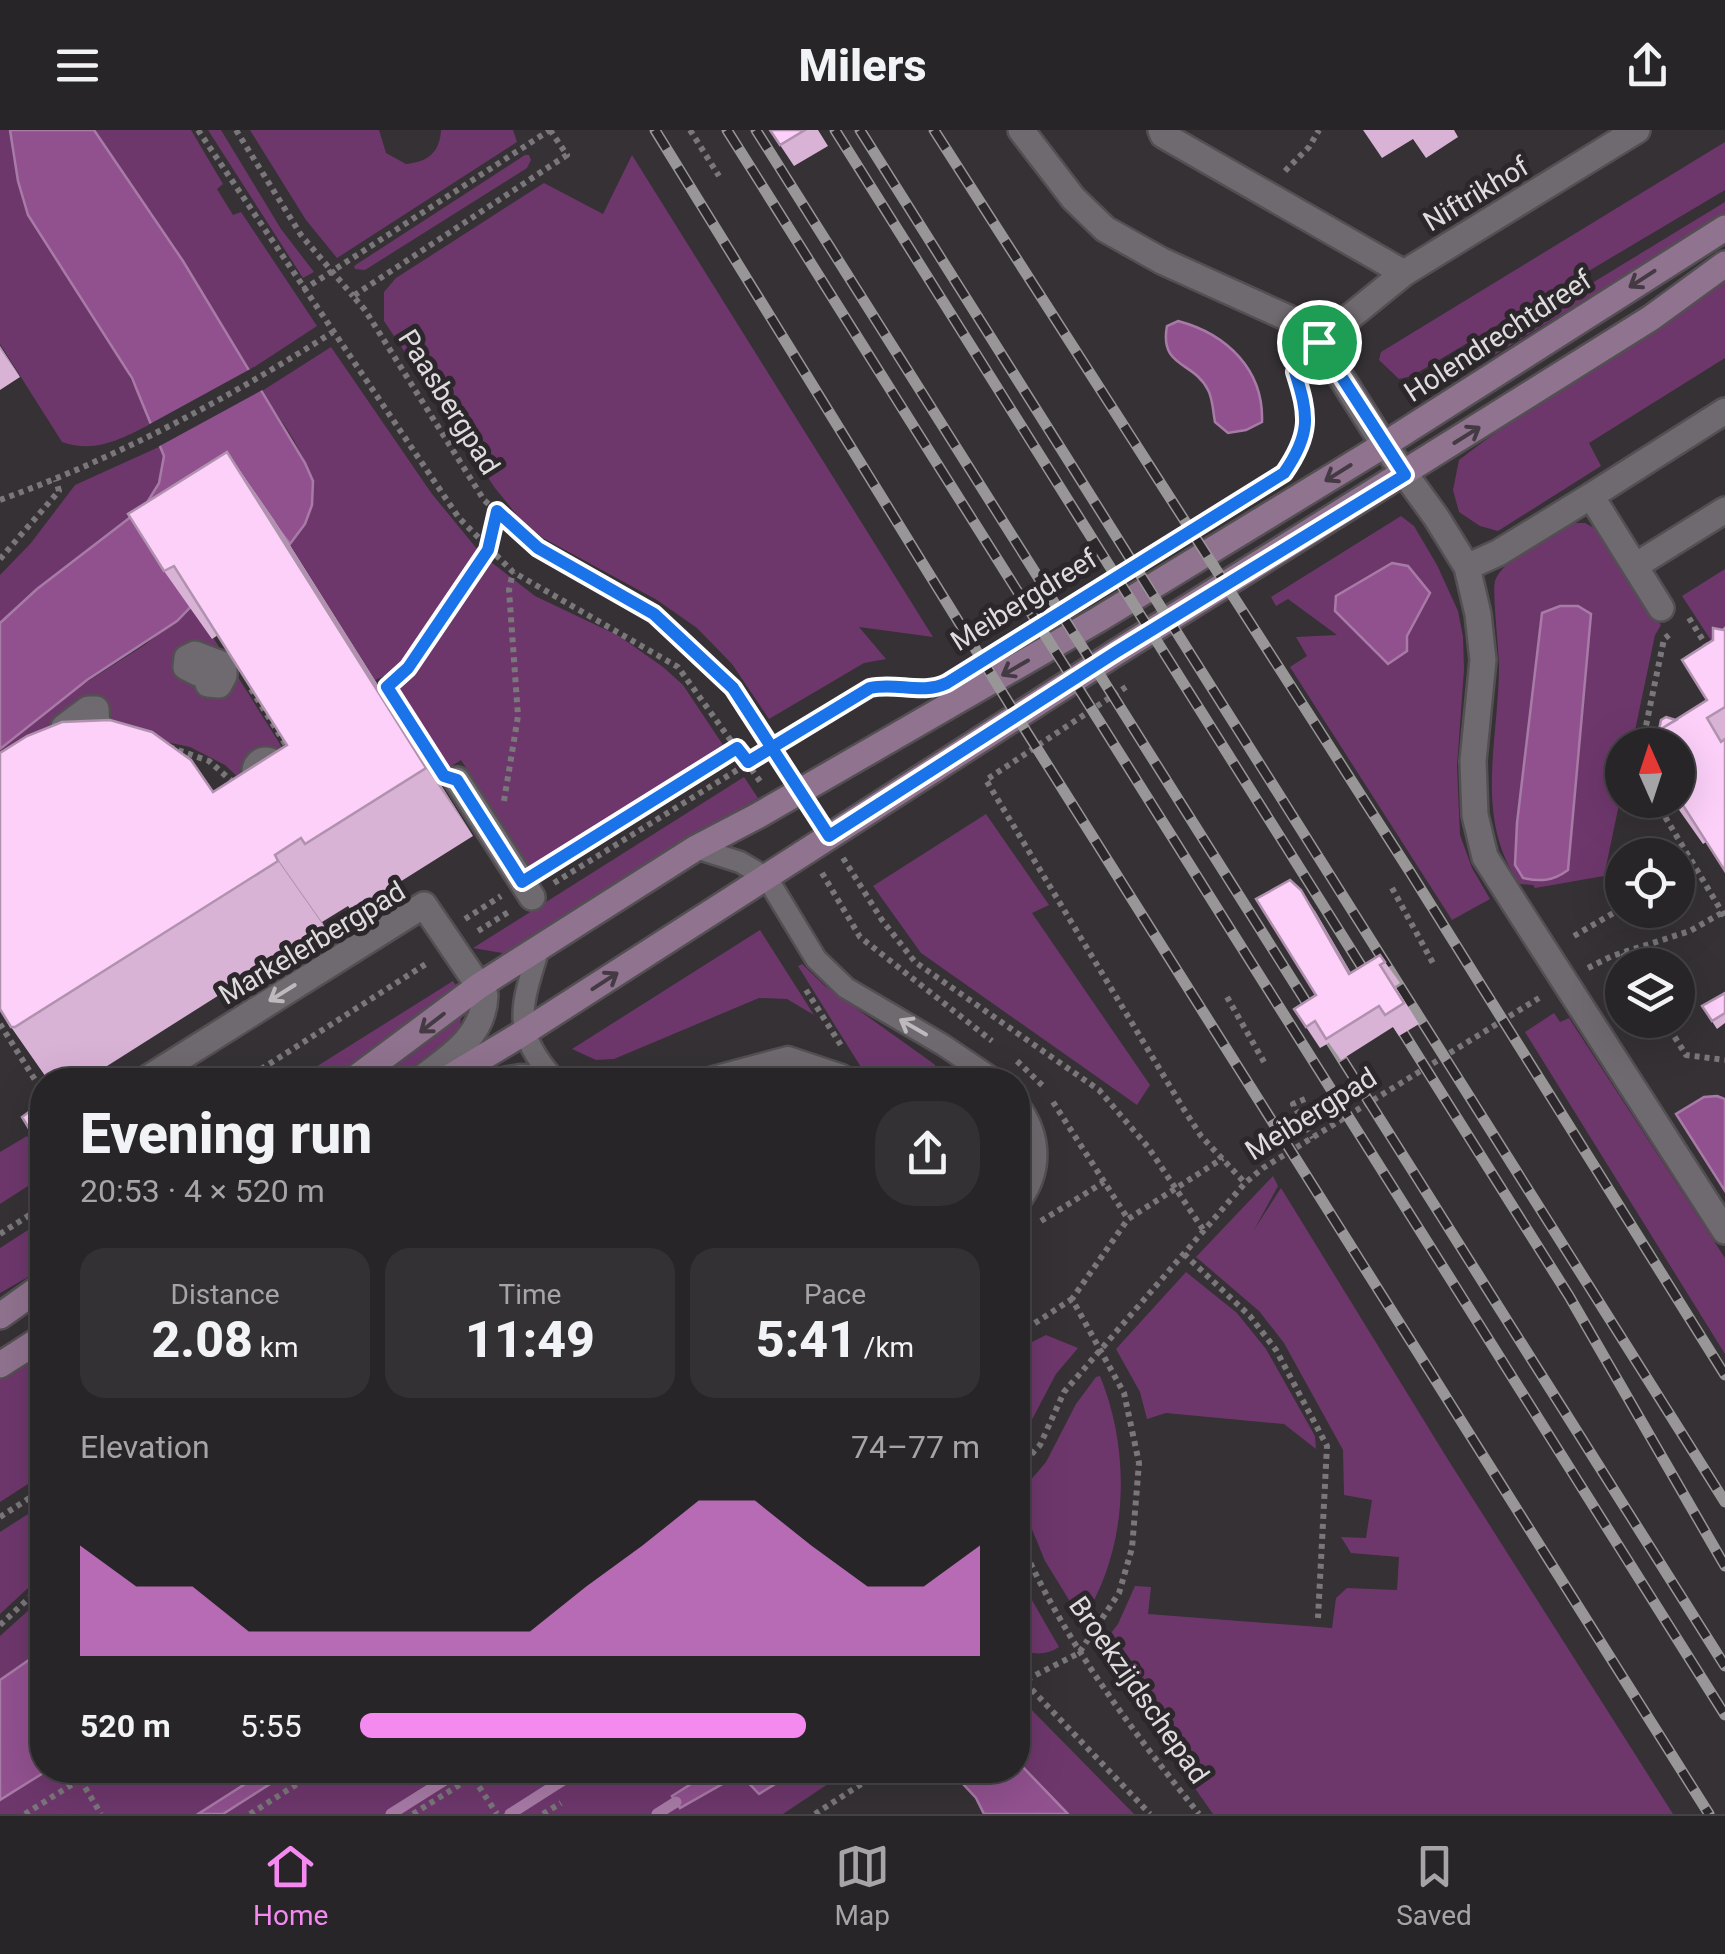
<!DOCTYPE html>
<html lang="en">
<head>
<meta charset="utf-8">
<style>
  :root { --surface:#282528; --page:#343134; --text:#f1f3f6; --muted:#a5a5a8; --line:#444245; --accent:#f489f0 }
  body { margin:0; font-family:Roboto,sans-serif; background:var(--page); color:var(--text); height:100vh; display:flex; flex-direction:column; font-size:38px; white-space:nowrap }
  * { box-sizing:border-box; margin:0 }
  p { font-size:32px; color:var(--muted) }
  .icon { flex:none; width:55px; height:55px; fill:none; stroke:currentColor; stroke-width:2; stroke-linecap:round; stroke-linejoin:round }
  .map { position:relative; flex:1; overflow:hidden }
  .drawer { position:absolute; left:30px; top:938px; width:1000px; height:715px; display:flex; flex-direction:column; background:var(--surface); border-radius:40px; box-shadow:0 10px 40px #0002,0 0 0 2px var(--line) }
  .drawer>* { flex:none }
  .needle { width:65px; rotate:357deg }
  .tools { position:absolute; left:1605px; top:598px; display:grid; gap:20px }
  .tools a { display:grid; place-items:center; width:90px; height:90px; border-radius:50%; background:var(--surface); box-shadow:0 10px 40px #0002,0 0 0 2px var(--line); font-size:50px }
  .pin { position:absolute; display:grid; place-items:center; width:85px; height:85px; color:#fff; margin:-42px; border:5px solid #fff; border-radius:50%; box-shadow:0 2px 10px #0007 }
  .round { display:grid; place-items:center; flex:none; width:105px; height:105px; border-radius:40px; background:var(--page) }
  .overview { display:flex; align-items:center; justify-content:space-between; height:170px; padding:0 50px }
  h1 { font-size:55px; font-weight:800; line-height:75px }
  .stats { display:grid; grid-template-columns:repeat(3,1fr); gap:15px; height:170px; padding:10px 50px }
  .stats div { display:grid; align-content:center; border-radius:25px; background:var(--page); text-align:center }
  .stats b { font-size:50px; font-weight:800 }
  .stats small { font-size:28px; font-weight:400 }
  .stats p { font-size:28px }
  .chart { height:280px; padding:20px 50px }
  .chart p { display:flex; justify-content:space-between }
  .chart svg { width:100%; height:180px; margin-top:10px; fill:var(--accent); opacity:.7 }
  ul { padding:0 50px; list-style:none; font-size:32px }
  li { display:grid; grid-template-columns:160px 120px 1fr; align-items:center; height:75px }
  li i { height:25px; border-radius:12px; background:var(--accent) }
  header { display:flex; justify-content:space-between; align-items:center; height:130px; padding:0 50px; background:var(--surface); font-size:45px; font-weight:800 }
  .tab-bar { display:flex; justify-content:space-around; align-items:center; height:140px; border-top:2px solid var(--line); background:var(--surface); font-size:28px; color:var(--muted) }
  .tab-bar a { display:grid; justify-items:center; gap:5px }
  .tab-bar .current { color:var(--accent) }
  .map>svg:first-child { display:block }
  .green { fill:#6e376c }
  .water { fill:#91518f; stroke:#a87ba7; stroke-width:2.5 }
  .pier { fill:#353135 }
  .lines { fill:none; stroke-linecap:round; stroke-linejoin:round }
  .stream { stroke:#a87ba7; stroke-width:11 }
  .lane-casing { stroke:#534f52; stroke-width:25 }
  .street-casing { stroke:#534f52; stroke-width:30 }
  .secondary-casing { stroke:#534f52; stroke-width:30 }
  .path { stroke:#7a777a; stroke-width:6; stroke-dasharray:5 5; stroke-linecap:butt }
  .lane { stroke:#6f6a6f; stroke-width:20 }
  .street { stroke:#6f6a6f; stroke-width:25 }
  .secondary { stroke:#90738f; stroke-width:25 }
  .rail-casing { stroke:#999698; stroke-width:11 }
  .rail { stroke:#2b272b; stroke-width:8; stroke-dasharray:22; stroke-linecap:butt }
  .street-bridge-casing { stroke:#534f52; stroke-width:30; stroke-linecap:butt }
  .street-bridge { stroke:#6f6a6f; stroke-width:25 }
  .wall { fill:#d9b3d6 }
  .shaded-wall { fill:#b092ae }
  .building { fill:#fcd0f9; stroke:#b092ae; stroke-width:2.5 }
  .oneway { stroke:#443a44 }
  .oneway2 { stroke:#bdbabd }
  .route-casing { stroke:#fff; stroke-width:20 }
  .route { stroke:#1a73e8; stroke-width:12 }
  .labels { text-anchor:middle; dominant-baseline:central; stroke-width:10; stroke-linejoin:round; paint-order:stroke }
  .street-label { font-size:28px; fill:#dfdcde; stroke:#2b272b }
</style>
</head>
<body>
<header><svg class="icon" aria-label="menu" viewBox="0 0 24 24"><path d="M4 6h16M4 12h16M4 18h16"/></svg>Milers<svg class="icon" aria-label="share" viewBox="0 0 24 24"><path d="M12 15V3M7 8l5-5 5 5M5 13v7h14v-7"/></svg></header>
<div class="map">
<svg width="1725" height="1684" viewBox="0 0 1725 1684">
  <rect width="100%" height="100%" fill="#353135"/>
  <path class="green" d="M0,0H10L23,72L108,205L153,293C122,308 97,324 62,312L0,214Z
    M94,0H191L223,54L217,59L233,85L241,82L317,196L250,240L183,131Z
    M208,0H221L281,99L314,142L303,148Z
    M250,0H379L386,23L406,34C428,32 440,22 441,0H513L517,12L337,128L306,90Z
    M1725,12V60L1412,246L1399,249L1379,230L1381,222Z
    M525,25H529L531,30L527,38L365,140L355,139L354,136Z
    M632,25L933,507L859,497L886,529L864,533L769,589L732,534L697,498L657,470L543,408L520,389L495,358L384,191V162L396,148L544,53L603,84Z
    M1725,72V85L1435,261L1410,264Z
    M1725,151V228L1589,313L1601,336L1498,401L1480,396L1459,382L1453,360L1459,330C1544,264 1639,215 1725,151Z
    M331,217L432,364L482,425L535,466L619,506L663,537L683,555L725,618L530,740L461,630L447,639L387,545L375,550L288,415C342,364 292,309 262,261Z
    M161,316L164,327L161,346L145,376L37,459L0,492V445L31,413L75,355Z
    M1401,386L1414,396L1437,435L1458,481L1463,507L1464,540L1457,636L1460,705L1472,738L1490,769L1452,790L1290,537L1307,526L1296,507L1337,505L1288,469L1276,476L1271,467Z
    M1575,393H1585L1602,402L1661,495L1655,505L1632,615H1622V660L1604,746L1535,758L1533,755L1520,754C1473,689 1499,610 1499,536C1499,519 1492,462 1495,451C1502,429 1554,400 1575,393Z
    M1725,439V516L1714,515L1682,466Z
    M202,469L214,509L317,673L243,652L225,635L190,617L142,607L0,663V619L68,564L146,514Z
    M744,647L758,668L505,827L502,823L473,818Z
    M986,684L1049,775L1032,783L1150,955L1137,975L921,823L873,756Z
    M760,800L814,885L787,869L759,868L614,929L596,930L572,919Z
    M802,834L825,856L934,934L947,950H869L798,836Z
    M453,851L459,860L339,950H295Z
    M1554,883L1560,892L1569,888L1725,1128V1224L1525,902Z
    M458,885L461,889L459,902L408,950H371Z
    M27,1006L42,1031V1047L0,1074V1022Z
    M1273,1046L1278,1056L1254,1100L1281,1058L1447,1328L1673,1684H1213L1098,1520L1118,1494L1135,1456L1151,1457L1148,1484L1332,1498L1336,1468L1347,1458L1397,1460L1399,1427L1351,1423L1341,1407L1366,1408L1372,1370L1344,1365L1343,1320L1284,1213L1259,1181L1196,1127Z
    M42,1091V1139L0,1163V1118Z
    M1186,1142L1237,1183L1266,1219L1315,1306L1316,1319L1284,1294L1166,1283L1147,1289L1140,1262L1116,1219Z
    M1046,1205L1078,1218L1056,1244L1018,1316V1223L1024,1216Z
    M42,1218V1345L0,1372V1244Z
    M1100,1246C1132,1324 1128,1421 1082,1491L1045,1431L1018,1365L1046,1332L1076,1274L1096,1247Z
    M42,1375V1445L0,1484V1402Z
    M1018,1446L1059,1517C1046,1526 1032,1524 1018,1520Z
    M42,1468V1521L0,1550V1506Z
    M1018,1566L1134,1684H1068L1018,1632Z
    M48,1640H267L198,1684H0V1670Z
    M292,1640H713L673,1666L680,1678L740,1643L759,1663L798,1640H849L783,1684H223Z"/>
  <path class="water" d="M10,0H94L183,131L305,333L313,351L312,375L305,394L290,414L273,392L177,491L87,550L0,619V493L37,459L145,376L159,353L164,326L132,248L28,85L18,51Z
    M1178,191C1227,204 1264,240 1262,292L1246,300L1228,303L1215,292C1213,283 1213,269 1208,260C1194,231 1159,238 1167,196Z
    M1392,433L1408,436L1430,463L1407,506V521L1388,534L1335,481L1336,466Z
    M1560,476H1578L1591,484L1568,740C1553,751 1541,752 1523,748L1515,735L1517,693L1542,483Z
    M1717,966L1725,969V1061L1676,984L1704,967Z
    M42,1521V1640H48L0,1670V1550Z
    M1018,1632L1068,1684H984L976,1668L950,1640H1018Z
    M267,1640H292L223,1684H198Z
    M713,1640H798L759,1664L740,1644L680,1678L672,1666Z"/>
  <path class="pier" d="M254,237L266,258L156,318L148,295Z"/>
  <g class="lines">
    <path class="stream" d="M391,1684L456,1643
      M510,1684L579,1640
      M657,1684L676,1672"/>
    <g class="lane-casing">
      <path id="lane" d="M696,718L740,732L767,748L816,829L846,858L943,915L995,950
        M540,815C522,875 509,899 555,950
        M492,950L520,945L551,946
        M702,950L788,927L842,945L845,950
        M1018,974C1042,1006 1043,1043 1018,1074"/>
    </g>
    <g class="street-casing">
      <path id="street" d="M1021,0L1073,68L1105,99L1162,131L1288,188L1319,212L1384,315L1436,387L1467,437L1478,484L1483,530L1473,631L1475,685L1485,727L1513,771
        M1161,0L1163,5L1404,143
        M1319,212L1404,143L1637,0
        M1635,436L1725,380
        M1467,437L1498,423L1591,366
        M1661,478L1591,366L1725,281
        M195,524L224,535V546L219,555L208,554L205,543H198L186,537L187,528Z
        M88,579H96L97,599L83,608L71,607L64,597Z
        M255 641a11 11 0 1 1 22 0a11 11 0 1 1-22 0Z
        M457,650L532,767
        M1574,866L1725,1101
        M145,950L424,775L485,865C484,906 450,927 419,950"/>
    </g>
    <g class="secondary-casing">
      <path id="secondary" d="M353,950L479,856L696,718L759,685L1099,489L1384,315L1725,98
        M445,950L523,903L1117,522L1651,188L1725,134
        M0,1186L42,1156
        M0,1235L42,1208"/>
    </g>
    <path class="path" d="M198,0L459,388L513,442L678,537L762,654
      M236,0L301,105L353,166
      M550,0L567,25L353,166L365,180L484,370L538,418L654,484L733,558L785,637
      M690,0L719,46
      M1285,41L1309,17L1319,0
      M303,160L550,0
      M1288,336C1312,304 1306,278 1295,242L1299,237
      M0,370C119,327 227,269 333,202
      M0,429L59,361L56,350
      M1689,488L1709,520
      M1126,557L986,650L1183,978L1201,1006L1245,1053
      M251,559L289,620
      M1642,615L1664,509L1669,505
      M169,617L209,631L235,654
      M435,631L387,557L408,538L488,420L497,381
      M1655,670L1725,787
      M504,671L518,586L509,460L513,442
      M843,728L882,790L915,832L1099,960L1148,1017L1204,1101
      M545,738L737,617
      M822,743L860,807L992,911
      M1678,746L1694,736
      M554,753L870,558L882,555L916,559
      M1392,758L1434,835
      M465,789L501,766
      M478,801L510,781
      M1574,806L1622,778
      M1623,823L1630,835
      M1588,838L1612,826L1690,801L1725,781
      M806,860L842,917
      M1227,867L1264,932
      M1664,890L1686,925L1725,930
      M0,894L42,961
      M1017,931L1044,957
      M244,950L429,832
      M1305,969L1293,974L1313,1008
      M1053,972L1128,1089
      M1041,1091L1104,1052
      M0,1104L42,1077
      M1184,1124L1250,1186L1276,1220L1327,1316L1318,1488
      M1018,1204L1072,1169
      M1018,1339L1040,1315L1064,1262L1245,1053L1263,1038L1539,868
      M0,1387L42,1360
      M1018,1406C1062,1508 1130,1598 1199,1684
      M0,1495L42,1456
      M1018,1545L1150,1684
      M1018,1554L1079,1523L1119,1463L1132,1418L1139,1333L1124,1263L1072,1169L1128,1089L1223,1028
      M468,1640L497,1684
      M80,1649L101,1684
      M25,1684L95,1640
      M250,1684L319,1640
      M413,1684L472,1647
      M543,1684L561,1673
      M815,1684L883,1640"/>
    <use href="#lane" class="lane"/>
    <use href="#street" class="street"/>
    <use href="#secondary" class="secondary"/>
    <g class="rail-casing">
      <path id="rail" d="M655,0L1026,601L1709,1684
        M727,0L1725,1585
        M756,0L1725,1536
        M835,0L1569,1166L1725,1436
        M860,0L1725,1372
        M934,0L1412,745L1725,1245"/>
    </g>
    <use href="#rail" class="rail"/>
    <g class="street-bridge-casing">
      <path id="street-bridge" d="M1513,771L1574,866"/>
    </g>
    <use href="#street-bridge" class="street-bridge"/>
  </g>
  <path class="wall" d="M770,0H818L828,16L794,36Z
    M1363,0H1454L1458,7L1426,28L1413,9L1382,28Z
    M0,216L20,247L0,260Z
    M227,322L274,390L473,706L352,782L348,776L322,792L325,798L85,950H48L11,897L213,662L287,615L218,505L212,509L164,441Z
    M1725,498V741L1706,712L1703,714L1672,670L1676,590L1707,570L1713,510Z
    M1315,781L1351,843L1380,825L1400,853L1395,856L1419,894L1399,906L1393,897L1341,930L1329,913L1320,918L1294,879L1316,865Z
    M1725,863V893L1717,899L1702,876Z"/>
  <path class="shaded-wall" d="M0,216L20,247L0,219Z
    M227,322L274,390L473,706L426,638Z
    M275,725L322,792L325,798L278,731Z
    M1301,760L1315,781L1364,865L1349,844Z"/>
  <path class="building" d="M770,0H805L780,15Z
    M227,322L426,638L305,714L301,708L275,725L278,731L15,897H11L0,879V623L27,606L62,592L110,590L152,602L191,630L213,662L287,615L174,436L164,441L128,384Z
    M1713,498L1723,500L1725,498V577L1707,588L1721,612L1725,609V741L1681,672L1676,676L1672,670H1678V615H1649L1645,609L1707,570L1682,530L1713,510Z
    M1666,587L1676,590L1659,600L1661,590Z
    M1290,750L1301,760L1349,844L1380,825L1385,832L1380,835L1404,873L1385,885L1379,876L1326,909L1315,891L1306,897L1294,879L1316,865L1256,769Z
    M1725,863V883L1712,891L1702,876Z
    M30,981L42,1001V1020L22,987Z"/>
  <defs><path id="oneway-shaft" d="M-6 0H5M1.5-3L5.5 0L1.5 3" fill="none" stroke-width="1.6" stroke-linecap="round" stroke-linejoin="round" transform="scale(2.5)"/></defs>
  <g class="oneway">
    <use href="#oneway-shaft" transform="translate(1642 149) rotate(147)"/>
    <use href="#oneway-shaft" transform="translate(1467 305) rotate(-32)"/>
    <use href="#oneway-shaft" transform="translate(1338 343) rotate(148)"/>
    <use href="#oneway-shaft" transform="translate(1015 538) rotate(150)"/>
    <use href="#oneway-shaft" transform="translate(605 851) rotate(-33)"/>
    <use href="#oneway-shaft" transform="translate(432 893) rotate(142)"/>
  </g>
  <g class="oneway2">
    <use href="#oneway-shaft" transform="translate(282 863) rotate(148)"/>
    <use href="#oneway-shaft" transform="translate(913 897) rotate(-150)"/>
  </g>
  <g class="lines">
    <g class="route-casing">
      <path id="route" d="M1319,212L1295,242C1309,286 1311,304 1284,343L947,553C922,565 896,552 870,558L748,632L737,618L522,752L457,650L444,646L387,557L408,538L488,420L497,381L538,418L654,484L733,558L829,706L1116,522L1405,345L1319,212"/>
    </g>
    <use href="#route" class="route"/>
  </g>
  <g class="labels">
    <g class="street-label">
      <text transform="translate(1476 64) rotate(-31)">Niftrikhof</text>
      <text transform="translate(1498 206) rotate(-33)">Holendrechtdreef</text>
      <text transform="translate(449 272) rotate(58)">Paasbergpad</text>
      <text transform="translate(1024 470) rotate(-32)">Meibergdreef</text>
      <text transform="translate(312 813) rotate(-31)">Markelerbergpad</text>
      <text transform="translate(1311 984) rotate(-32)">Meibergpad</text>
      <text transform="translate(1139 1560) rotate(55)">Broekzijdschepad</text>
    </g>
  </g>
</svg>
<div class="tools">
<a><svg class="needle" viewBox="-14 -14 28 28"><path d="M0-13l5 13h-10z" fill="#e53935"/><path d="M0 13l5-13h-10z" fill="#a5a5a8"/></svg></a>
<a><svg class="icon" aria-label="locate" viewBox="0 0 24 24"><circle cx="12" cy="12" r="6"/><path d="M12 2v4M12 18v4M2 12h4M18 12h4"/></svg></a>
<a><svg class="icon" aria-label="layers" viewBox="0 0 24 24"><path d="M12 4l9 5-9 5-9-5zM3 14l9 5 9-5"/></svg></a>
</div>
<div class="pin" style="left:1319px;top:212px;background:#1e9e55"><svg class="icon" aria-label="arrive" viewBox="0 0 24 24"><path d="M6 21V4h12l-3 4 3 4H6"/></svg></div>
<section class="drawer">
<div class="overview"><div><h1>Evening run</h1><p>20:53 · 4 × 520 m</p></div><a class="round"><svg class="icon" aria-label="share" viewBox="0 0 24 24"><path d="M12 15V3M7 8l5-5 5 5M5 13v7h14v-7"/></svg></a></div>
<div class="stats">
<div><p>Distance</p><b>2.08<small> km</small></b></div>
<div><p>Time</p><b>11:49</b></div>
<div><p>Pace</p><b>5:41<small> /km</small></b></div>
</div>
<div class="chart"><p><span>Elevation</span>74–77 m</p>
<svg viewBox="0 0 160 44" preserveAspectRatio="none"><path d="M0 44V17L10 27L20 27L30 38L40 38L50 38L60 38L70 38L80 38L90 27L100 17L110 6L120 6L130 17L140 27L150 27L160 17V44z"/></svg>
</div>
<ul>
<li><b>520 m</b>5:55<i style="width:72%"></i></li>
</ul>
</section>
</div>
<nav class="tab-bar">
<a class="current"><svg class="icon" aria-label="home" viewBox="0 0 24 24"><path d="M3 11l9-7 9 7M6 9v11h12V9"/></svg>Home</a>
<a><svg class="icon" aria-label="map" viewBox="0 0 24 24"><path d="M3 6l6-2 6 2 6-2v14l-6 2-6-2-6 2zM9 4v14M15 6v14"/></svg>Map</a>
<a><svg class="icon" aria-label="saved" viewBox="0 0 24 24"><path d="M7 4h10v16l-5-4-5 4z"/></svg>Saved</a>
</nav>
</body>
</html>
